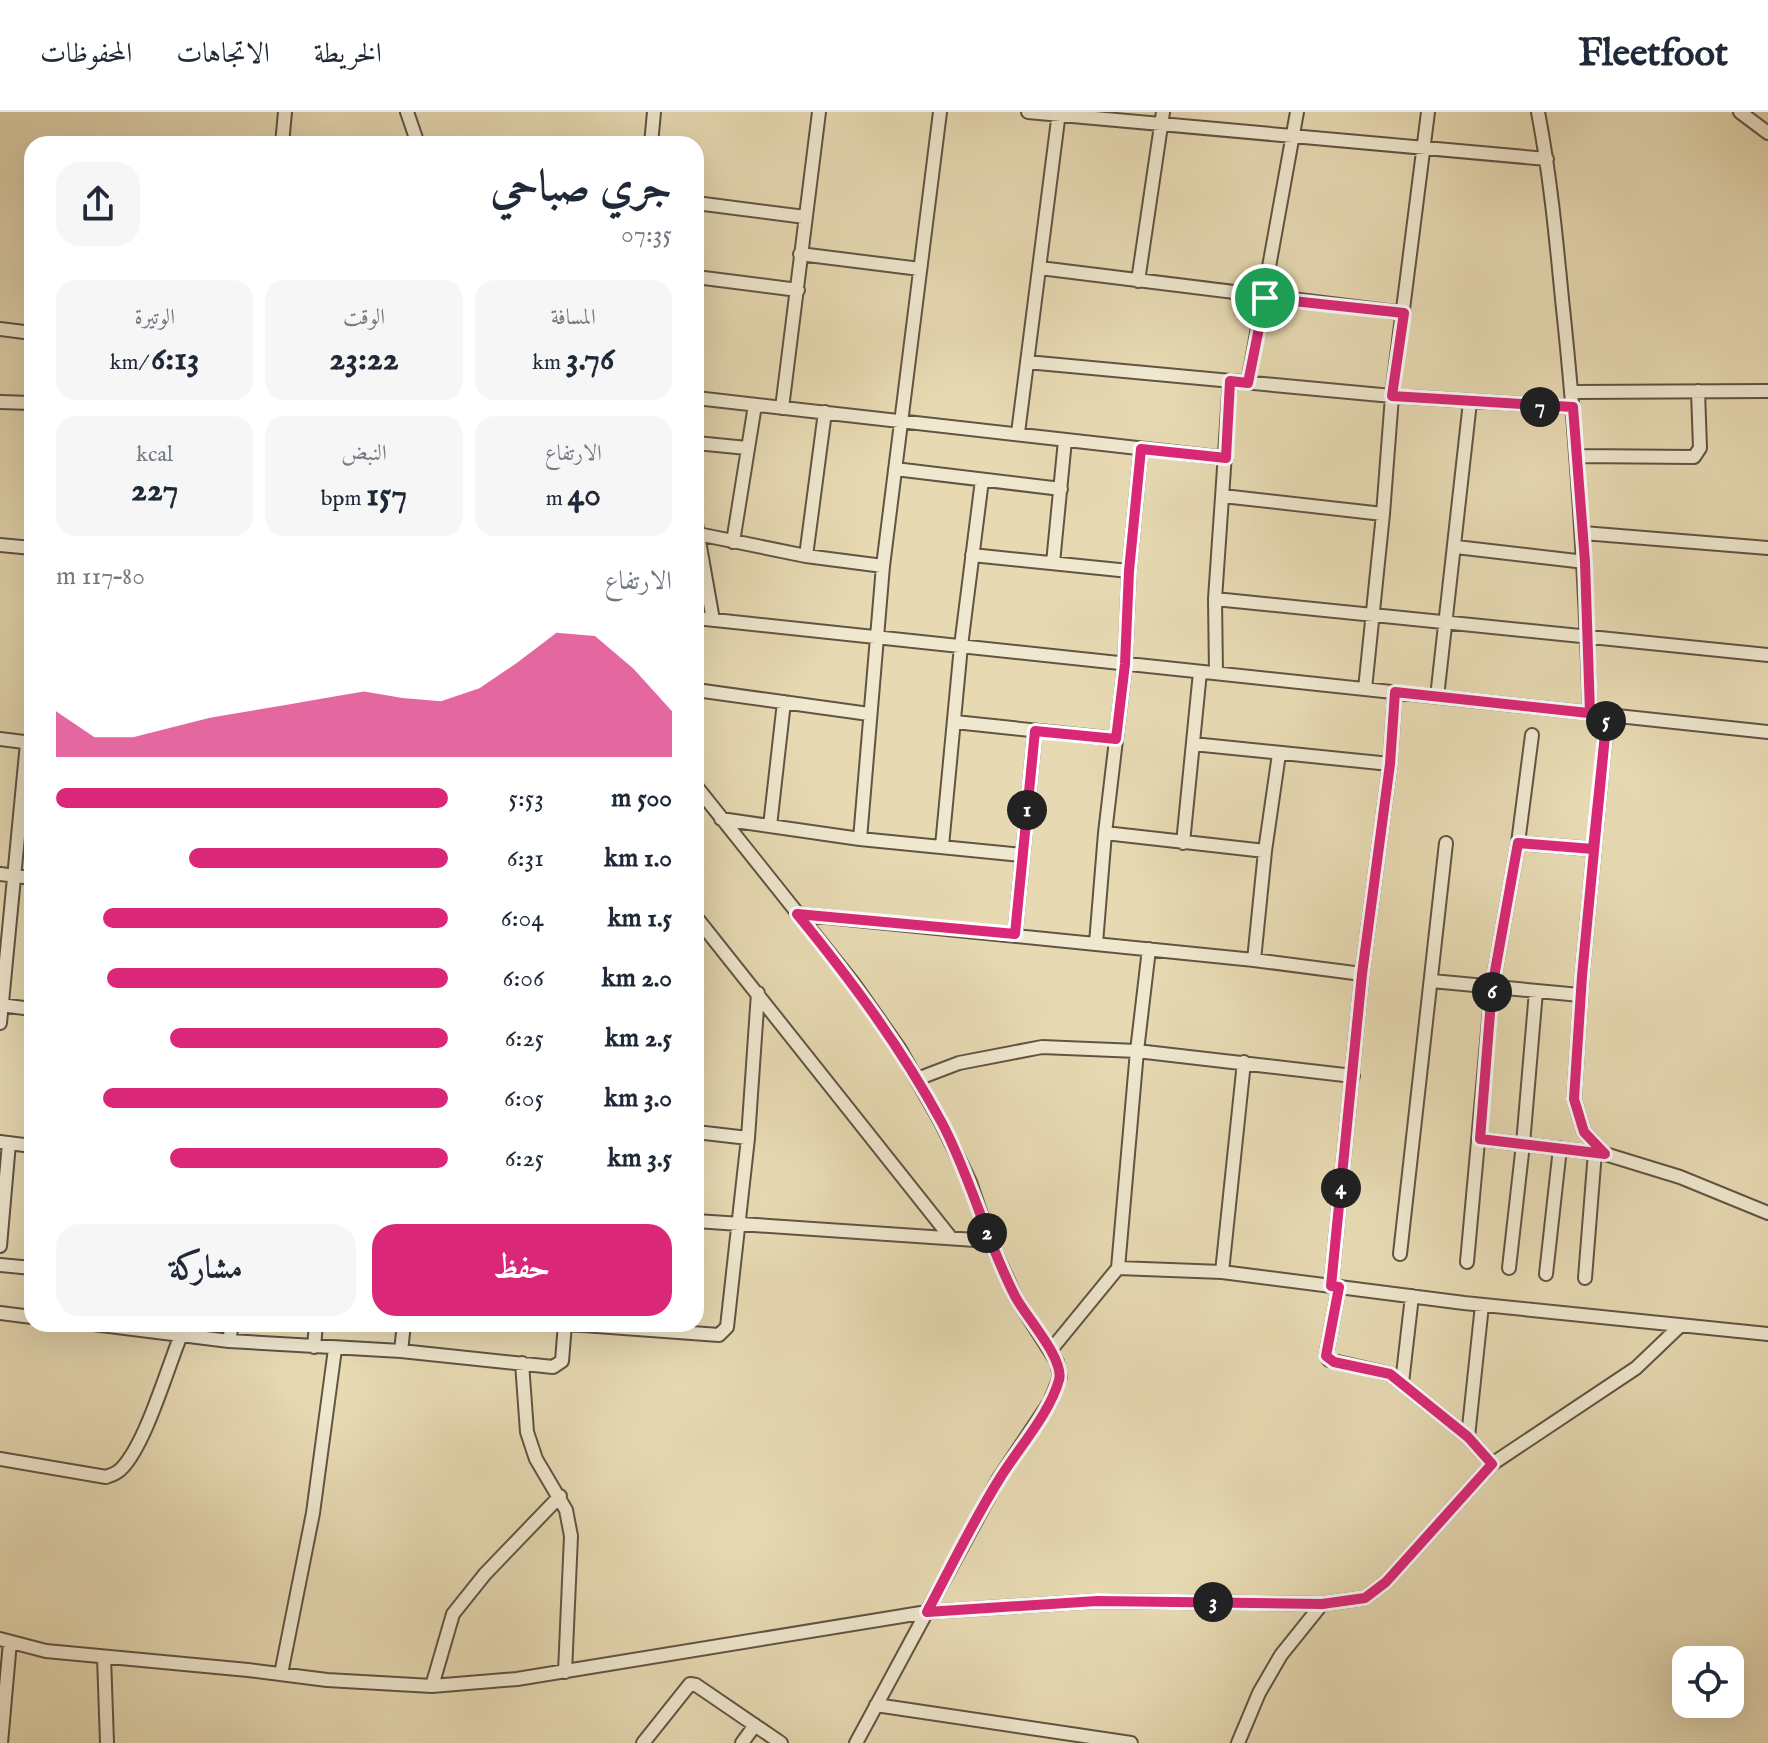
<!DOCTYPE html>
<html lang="ar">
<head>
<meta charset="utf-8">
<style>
  :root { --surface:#fff; --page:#f6f6f7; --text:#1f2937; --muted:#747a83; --line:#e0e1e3; --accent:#db2777 }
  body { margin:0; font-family:"IM FELL English",Amiri,serif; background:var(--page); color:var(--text); direction:rtl; height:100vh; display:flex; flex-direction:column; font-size:30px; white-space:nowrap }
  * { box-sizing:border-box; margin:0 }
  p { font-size:26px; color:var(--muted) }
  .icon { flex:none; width:44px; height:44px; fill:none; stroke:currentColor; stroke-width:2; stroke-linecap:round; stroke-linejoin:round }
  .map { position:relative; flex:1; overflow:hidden; direction:ltr }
  .side { position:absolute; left:24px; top:24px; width:680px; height:1196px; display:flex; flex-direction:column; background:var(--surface); border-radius:24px; box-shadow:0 8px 32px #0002; direction:rtl }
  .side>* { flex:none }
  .tools { position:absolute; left:1672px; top:1534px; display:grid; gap:16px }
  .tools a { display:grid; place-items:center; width:72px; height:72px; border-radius:16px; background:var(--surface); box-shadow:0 8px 32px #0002; font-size:40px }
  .pin { position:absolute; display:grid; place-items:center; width:68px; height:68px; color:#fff; margin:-34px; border:4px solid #fff; border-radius:50%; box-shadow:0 2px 8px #0007 }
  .km { position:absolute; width:40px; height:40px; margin:-20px; border-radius:50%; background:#222; color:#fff; font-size:22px; line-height:40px; text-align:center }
  .round { display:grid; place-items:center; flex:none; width:84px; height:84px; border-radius:24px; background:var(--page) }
  .head { display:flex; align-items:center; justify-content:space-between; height:136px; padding:0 32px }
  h1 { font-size:44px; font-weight:700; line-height:60px }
  .stats { display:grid; grid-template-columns:repeat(3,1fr); gap:12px; height:136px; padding:8px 32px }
  .stats div { display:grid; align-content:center; border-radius:20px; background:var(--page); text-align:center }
  .stats b { font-size:34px; font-weight:700 }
  .stats small { font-size:22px; font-weight:400 }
  .stats p { font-size:22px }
  .chart { height:224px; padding:16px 32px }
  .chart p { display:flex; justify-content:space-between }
  .chart svg { width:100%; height:144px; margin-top:8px; fill:var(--accent); opacity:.7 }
  .primary-button { display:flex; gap:16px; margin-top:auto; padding:16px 32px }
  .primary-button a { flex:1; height:92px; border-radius:24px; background:var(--accent); color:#fff; font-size:32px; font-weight:700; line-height:92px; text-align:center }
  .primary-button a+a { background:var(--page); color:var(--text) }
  ul { padding:0 32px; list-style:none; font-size:26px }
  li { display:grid; grid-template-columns:128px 96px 1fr; align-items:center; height:60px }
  li i { height:20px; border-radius:10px; background:var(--accent) }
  header { display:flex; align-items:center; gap:48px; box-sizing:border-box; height:112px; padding:0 40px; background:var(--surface); border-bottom:2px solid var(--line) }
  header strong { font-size:38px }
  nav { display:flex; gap:44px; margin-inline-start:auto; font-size:28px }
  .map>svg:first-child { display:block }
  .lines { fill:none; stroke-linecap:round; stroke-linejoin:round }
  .minor-casing { stroke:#615443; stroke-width:16 }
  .minor { stroke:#efe7ce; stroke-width:12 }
  .route-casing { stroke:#fff; stroke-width:16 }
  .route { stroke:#db2777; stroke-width:10 }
</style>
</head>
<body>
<header>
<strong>Fleetfoot</strong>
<nav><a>الخريطة</a><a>الاتجاهات</a><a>المحفوظات</a></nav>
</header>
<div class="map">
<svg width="1768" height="1631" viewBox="0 0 1768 1631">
  <rect width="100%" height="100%" fill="#e7dab3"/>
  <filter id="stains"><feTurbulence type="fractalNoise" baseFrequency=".0025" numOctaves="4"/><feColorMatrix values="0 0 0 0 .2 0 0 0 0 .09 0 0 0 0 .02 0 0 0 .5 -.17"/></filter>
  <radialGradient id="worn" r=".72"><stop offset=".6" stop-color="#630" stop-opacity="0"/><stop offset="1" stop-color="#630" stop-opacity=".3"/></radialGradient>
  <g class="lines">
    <g class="minor-casing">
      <path id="minor" d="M407,0L418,32
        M1028,0L1547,47
        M1538,0C1550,62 1556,125 1562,187C1577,325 1585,463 1590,601
        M1740,0L1768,21
        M282,32L285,0
        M651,32L654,0
        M696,91L805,105
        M800,142L920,157
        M1040,156L1404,201
        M696,165L798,178
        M1138,169L1163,0
        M0,217L32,221
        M1027,250L1392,284L1573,295
        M1248,271L1297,0
        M1572,280L1768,279
        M696,286L1226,346
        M0,290L32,291
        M782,296L819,0
        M1018,321L1059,0
        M696,331L747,336
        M1577,344L1694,345L1700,336L1698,279
        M895,357L1061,377
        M1223,384L1383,402
        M696,412L713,508
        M1583,421L1768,436
        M698,422L806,444L883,454
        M733,430L755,293
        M0,433L32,436
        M1456,435L1585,450
        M972,443L1129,459
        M806,444L825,300
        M1053,451L1065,328
        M1215,487L1768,543
        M696,506L1768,620
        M1216,561L1215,487L1230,269
        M1365,577L1383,402L1392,284L1428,0
        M696,578L869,602
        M1437,585L1470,290
        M1607,603L1582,864L1574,987L1584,1020L1605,1042L1680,1065L1768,1101
        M955,610L1116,627
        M0,627L32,631
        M1193,632L1390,652
        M696,674L854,872L899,936L942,1012L970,1070L990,1129L1016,1186L1057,1250L1060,1265L1050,1290L998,1368L856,1631
        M721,707L860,727L1022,743
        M770,714L784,590
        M1105,721L1265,739
        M860,727L883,454L940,0
        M1183,731L1200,560
        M1518,731L1593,737
        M942,734L961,534L982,368
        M0,762L32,766
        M797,802L1254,848L1362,862
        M696,805L951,1126
        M1015,822L1035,619
        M1096,831L1105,721L1125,552L1129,459L1141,337
        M1254,848L1265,739L1279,642
        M1432,869L1580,883
        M0,893L32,897
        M0,911L27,631
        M917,967L959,951L1042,935L1137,939L1353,964
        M696,1020L748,1026
        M1480,1027L1605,1042
        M0,1030L32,1034
        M696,1109L990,1129
        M0,1134L9,1031
        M1400,1142L1446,731
        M1467,1150L1492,876L1518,731L1532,623
        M0,1153L32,1156
        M1118,1156L1137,939L1149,837
        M1509,1156L1523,1032L1536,879
        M1222,1160L1244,950
        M1546,1162L1560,1036
        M1585,1166L1595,1040
        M1331,1174L1362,862L1390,652L1395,580
        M1339,1175L1326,1244L1329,1248L1390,1262L1468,1325L1492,1352
        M0,1201L32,1205
        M93,1212L229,1229L401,1239L553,1255L562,1249L565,1212
        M569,1212L719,1223L727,1215L748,1026L758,881
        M229,1229L232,1212
        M314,1235L316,1212
        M401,1239L404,1212
        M1050,1239L1118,1156L1222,1160L1464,1191L1768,1222
        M522,1251L527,1320L536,1347L566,1398L571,1424L565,1560
        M1402,1271L1412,1184
        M1468,1325L1482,1193
        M0,1347L106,1365C112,1363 118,1361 122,1356C146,1331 167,1257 181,1223
        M0,1527L46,1539L248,1558L327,1568L432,1574L517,1567L927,1500L1097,1489L1322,1492L1365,1486L1386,1470L1492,1352L1636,1256L1681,1213
        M104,1545L107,1631
        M281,1562L313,1401L335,1237
        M432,1574L453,1502L485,1462L560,1384
        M876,1593L1131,1631
        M1,1631L10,1530
        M643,1631L690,1572L696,1573L781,1631
        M742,1631L755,1613
        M1238,1631L1259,1581L1281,1543L1322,1492"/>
    </g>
    <use href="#minor" class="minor"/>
  </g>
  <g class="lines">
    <g class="route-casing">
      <path id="route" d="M1265,186L1248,271L1230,269L1226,346L1141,337L1129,459L1125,552L1116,627L1035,619L1015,822L797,802C851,868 901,935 942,1011C971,1066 986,1128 1015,1184C1025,1204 1065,1247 1059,1268C1050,1301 1018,1337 1000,1366C973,1409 951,1455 927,1500L1097,1489L1322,1492L1365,1486L1386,1470L1492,1352L1468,1325L1390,1262L1334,1250L1326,1244L1339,1175L1331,1174L1362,862L1390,652L1395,580L1607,603L1582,864L1574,987L1584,1020L1605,1042L1480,1027L1492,876L1518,731L1593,737L1607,603L1590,601L1585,450L1573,295L1392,284L1404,201L1265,186"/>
    </g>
    <use href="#route" class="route"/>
  </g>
  <rect width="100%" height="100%" filter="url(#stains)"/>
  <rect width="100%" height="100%" fill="url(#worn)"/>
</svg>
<div class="tools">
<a><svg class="icon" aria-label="locate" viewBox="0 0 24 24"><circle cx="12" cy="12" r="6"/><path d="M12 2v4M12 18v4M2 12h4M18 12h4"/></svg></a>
</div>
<div class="pin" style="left:1265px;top:186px;background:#1e9e55"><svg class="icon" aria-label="arrive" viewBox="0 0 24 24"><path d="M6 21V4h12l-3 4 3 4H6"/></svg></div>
<b class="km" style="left:1027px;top:698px">1</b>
<b class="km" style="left:987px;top:1121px">2</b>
<b class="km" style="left:1213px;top:1490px">3</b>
<b class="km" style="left:1341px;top:1076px">4</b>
<b class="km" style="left:1606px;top:609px">5</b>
<b class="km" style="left:1492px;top:880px">6</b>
<b class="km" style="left:1540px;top:295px">7</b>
<section class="side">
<div class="head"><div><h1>جري صباحي</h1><p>07:35</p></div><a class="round"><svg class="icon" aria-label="share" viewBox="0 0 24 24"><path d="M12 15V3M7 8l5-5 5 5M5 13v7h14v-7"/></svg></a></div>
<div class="stats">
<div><p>المسافة</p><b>3.76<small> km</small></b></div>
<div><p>الوقت</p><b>23:22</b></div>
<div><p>الوتيرة</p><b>6:13<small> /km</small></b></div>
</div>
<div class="stats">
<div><p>الارتفاع</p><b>40<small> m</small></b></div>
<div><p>النبض</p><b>157<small> bpm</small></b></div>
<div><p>kcal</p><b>227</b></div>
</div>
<div class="chart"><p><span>الارتفاع</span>80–117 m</p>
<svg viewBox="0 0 160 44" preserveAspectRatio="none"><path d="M0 44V30L10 38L20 38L30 35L40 32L50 30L60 28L70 26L80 24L90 26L100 27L110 23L120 15L130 6L140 7L150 17L160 30V44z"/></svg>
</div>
<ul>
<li><b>500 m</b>5:53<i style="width:100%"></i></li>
<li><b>1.0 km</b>6:31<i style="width:66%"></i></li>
<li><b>1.5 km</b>6:04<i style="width:88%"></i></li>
<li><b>2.0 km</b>6:06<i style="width:87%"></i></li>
<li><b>2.5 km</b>6:25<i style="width:71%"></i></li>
<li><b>3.0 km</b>6:05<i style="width:88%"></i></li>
<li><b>3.5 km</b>6:25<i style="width:71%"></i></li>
</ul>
<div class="primary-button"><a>حفظ</a><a>مشاركة</a></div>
</section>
</div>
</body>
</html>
